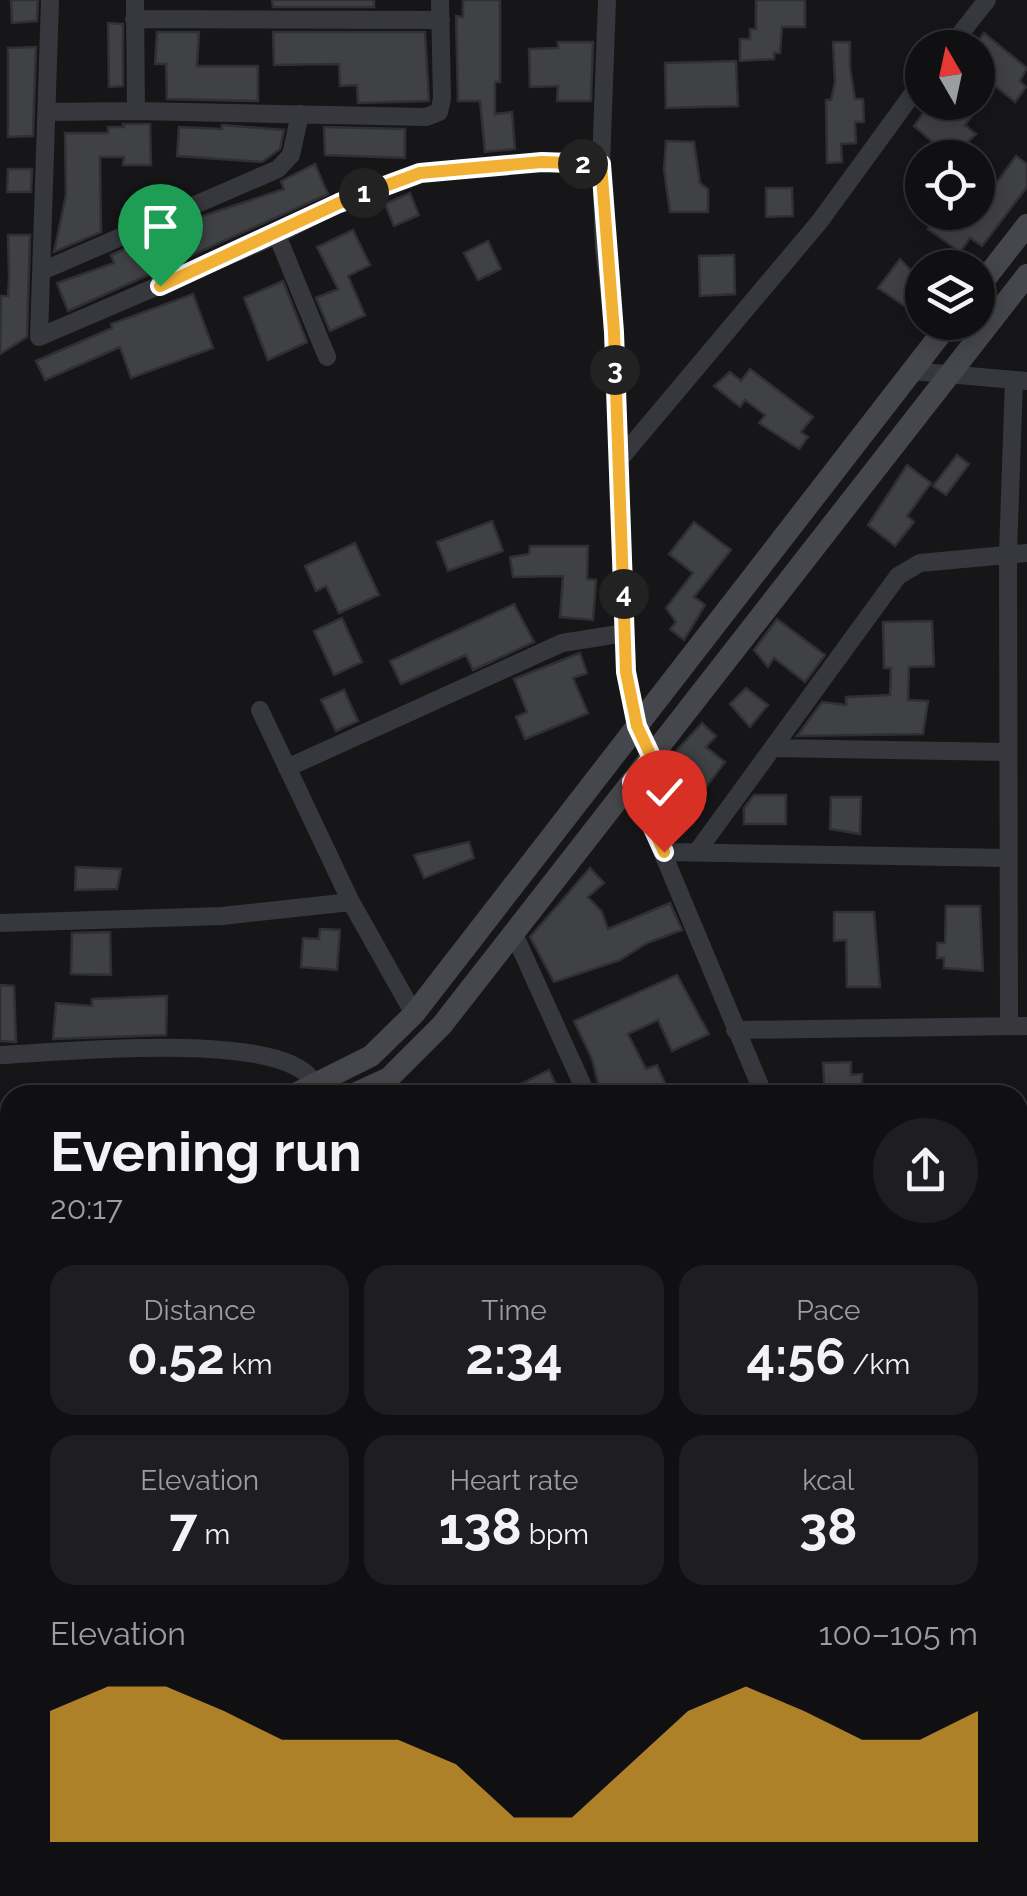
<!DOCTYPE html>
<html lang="en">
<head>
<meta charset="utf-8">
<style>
  :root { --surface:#101012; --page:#1e1e20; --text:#f1f3f6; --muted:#9c9d9f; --line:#303032; --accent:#f2b134 }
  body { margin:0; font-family:Raleway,sans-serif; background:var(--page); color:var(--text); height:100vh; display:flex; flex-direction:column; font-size:38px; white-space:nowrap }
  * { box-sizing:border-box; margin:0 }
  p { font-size:32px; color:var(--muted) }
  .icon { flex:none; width:55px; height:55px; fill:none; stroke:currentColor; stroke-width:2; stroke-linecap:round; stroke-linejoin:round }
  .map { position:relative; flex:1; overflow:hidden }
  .panel { position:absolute; left:0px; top:1085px; width:1028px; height:812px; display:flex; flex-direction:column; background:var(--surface); border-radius:30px 30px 0 0; box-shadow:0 5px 25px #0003,0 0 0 2px var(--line) }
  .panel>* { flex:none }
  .needle { width:65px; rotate:351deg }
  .buttons { position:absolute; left:905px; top:30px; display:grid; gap:20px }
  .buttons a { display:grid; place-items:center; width:90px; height:90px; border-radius:50%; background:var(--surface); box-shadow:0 5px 25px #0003,0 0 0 2px var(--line); font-size:50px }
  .pin { position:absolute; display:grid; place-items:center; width:85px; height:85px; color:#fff; margin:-102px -42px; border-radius:50% 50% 50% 0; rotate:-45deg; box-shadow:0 0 10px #0007 }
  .pin .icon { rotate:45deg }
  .km { position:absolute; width:50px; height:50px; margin:-25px; border-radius:50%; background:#222; color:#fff; font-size:28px; line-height:50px; text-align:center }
  .round { display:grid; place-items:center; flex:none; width:105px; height:105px; border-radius:52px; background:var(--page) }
  .summary { display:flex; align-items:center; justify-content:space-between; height:170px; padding:0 50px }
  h1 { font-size:55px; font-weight:700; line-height:75px }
  .figures { display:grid; grid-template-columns:repeat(3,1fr); gap:15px; height:170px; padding:10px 50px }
  .figures div { display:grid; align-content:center; border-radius:25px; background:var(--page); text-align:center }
  .figures b { font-size:50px; font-weight:700 }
  .figures small { font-size:28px; font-weight:400 }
  .figures p { font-size:28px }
  .chart { height:280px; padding:20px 50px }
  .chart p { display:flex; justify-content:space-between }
  .chart svg { width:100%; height:180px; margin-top:10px; fill:var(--accent); opacity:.7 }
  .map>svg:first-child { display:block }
  .building { fill:#404145; stroke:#303034; stroke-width:2.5 }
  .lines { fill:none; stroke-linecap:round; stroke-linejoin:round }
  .minor { stroke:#37383d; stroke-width:18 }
  .secondary { stroke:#45474d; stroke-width:22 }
  .route-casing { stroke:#fff; stroke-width:20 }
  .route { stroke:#f2b134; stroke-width:12 }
</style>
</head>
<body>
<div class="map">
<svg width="1027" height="1896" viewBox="0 0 1027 1896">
  <rect width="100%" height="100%" fill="#161618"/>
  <path class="building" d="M11,0H38L37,21L12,23Z
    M272,0H374V7H273Z
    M463,0H500V82H495V114L512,112L515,149L485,152L480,101H458L456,16L463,17Z
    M756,0H805V27H782L780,53H774V59L740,61V39H750V29H756Z
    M108,23L123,24V86L109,87Z
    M157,32H199L197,66H258V101L167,99L166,64H155Z
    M273,32H425L429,101L358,103L357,85L340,86L339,64L274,65Z
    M984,33L1027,68L1020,81L1026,87L1015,102L994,85L965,125L976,134L951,158L914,126L931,102H978V41Z
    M558,42H593L591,101H557L558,86L530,87L529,49L558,48Z
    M833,42H850V68L855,99H863L864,122H855L856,143L841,144L842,162L827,163L826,100H831L835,82Z
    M36,47L33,136L8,137V48Z
    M736,61L738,106L666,108L665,63Z
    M123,124H150L151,165H123L124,157H100L101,232L54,252L66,195L65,133H108V127H124Z
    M222,125L284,130L280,149L262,162L177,156L179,127L222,129Z
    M324,127L405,129V158L325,155Z
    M666,141L694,142L700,183L708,189V212H670L664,170Z
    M1016,156L1027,164V187L982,246L970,238L960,252L928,229L940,212H959L967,218L978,212V179L992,189Z
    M315,164L328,194L68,311L57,283L114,263L111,255L133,245L136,251L162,241L159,234L197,218L284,189L281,181Z
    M8,169H32L31,192H7Z
    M766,188H792L793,216L766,217Z
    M410,193L419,215L394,226L385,204Z
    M353,230L370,265L348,276L365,315L330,331L316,298L338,289L317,247Z
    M8,235H30L27,337L0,354L1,296H8L9,278Z
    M488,241L501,269L478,280L464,253Z
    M734,255L735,294L700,296L699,256Z
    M900,259L922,282V318L878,288Z
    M283,281L307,342L268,360L244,298Z
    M193,294L213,348L131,378L120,347L45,380L36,361L112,328L111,324Z
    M750,369L813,417L801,432L808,437L799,449L759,423L765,415L745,400L740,407L714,386L730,372L741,381Z
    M957,455L969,464L946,495L933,486Z
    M907,465L931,483L907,516L914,522L895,546L868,525Z
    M492,521L503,551L448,571L437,542Z
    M694,522L731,550L694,597L705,605L684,640L670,629L676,622L666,608L693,573L669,554Z
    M355,543L379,595L339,613L326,586L316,591L305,566Z
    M530,546H588L587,579L596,580L593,620L560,617L563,576L513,577L510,557L529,554Z
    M514,604L534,642L473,670L466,655L401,684L390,661Z
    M342,618L362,662L334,675L314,631Z
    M777,619L825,655L805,682L774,658L768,667L754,650Z
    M932,621L934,666L909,667L908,700L928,701L923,734L797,736L822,702L846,705V697L890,695L891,668H884L883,622Z
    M580,653L587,673L573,678L588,713L525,739L516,717L527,712L514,679Z
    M746,688L768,705L750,727L730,704Z
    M344,690L358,721L336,731L321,700Z
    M702,723L716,736L706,747L725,762L703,791L687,779L674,798L658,785L671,766L666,762Z
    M754,795H786V824H744V808Z
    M831,797H861L860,834L830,829Z
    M469,842L474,858L424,878L414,855Z
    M76,867L121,869L117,889L75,890Z
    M590,868L604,883L588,897L602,912L608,929L670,903L682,930L647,943L620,960L554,982L530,937Z
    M946,906H980L983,971L944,968V958H937V943H945Z
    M834,912H874L880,987H847L846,940L834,941Z
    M320,929L340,930L337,970L301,967L303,938L319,939Z
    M110,932L111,975L71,974L72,933Z
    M677,975L709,1034L672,1051L658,1020L628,1034L646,1069L657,1065L669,1092L601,1095L592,1059L574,1021Z
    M0,985L14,986L16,1042L0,1041Z
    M167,996L166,1035L53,1039L56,1003L92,1006V999Z
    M851,1062V1075L862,1074V1095H825L823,1063Z
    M549,1070L558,1089L545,1095H499Z"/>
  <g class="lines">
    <path class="minor" d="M50,0L39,337L277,235L339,203L420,173L542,162L601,165
      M135,0L136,111L426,117L439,112L442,99L440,0
      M607,0L601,165L604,248L614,332L627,671L637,726L652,758
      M134,19L441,20
      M949,48L987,0
      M48,112L136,111
      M277,235L327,357
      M42,271L278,169L291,155L300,114
      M912,371L1027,381
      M619,460L820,221L922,81
      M260,710L351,902L414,1014
      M773,748L1007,752
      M287,768L562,643L625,633
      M633,782L764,1095
      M665,852L1007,858
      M696,853L898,576L920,563L1027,553
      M0,923L222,916L351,902
      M515,936L587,1095
      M1009,1026L1008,553L1014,380
      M735,1030L1027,1026
      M0,1055C56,1053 294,1027 315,1086
      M0,1397L10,1393
      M0,1443L10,1466
      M1018,1696L1027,1692
      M1018,1876L1027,1872
      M192,1888L196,1896
      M373,1888L377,1896
      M737,1888L740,1896
      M572,1896L591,1888
      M964,1896L987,1888"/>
    <path class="secondary" d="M978,288L1027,225
      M293,1095L371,1056L414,1014L950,322
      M352,1095L389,1078L442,1025L1027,275
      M0,1221L10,1217
      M0,1254L10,1250
      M0,1723L10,1744
      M0,1788L10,1810
      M44,1888L48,1896
      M72,1888L76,1896"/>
  </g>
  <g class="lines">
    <g class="route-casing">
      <path id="route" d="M160,286L339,203L420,173L542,162L601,164L614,332L626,672L637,726L652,758L632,782L664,852"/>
    </g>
    <use href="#route" class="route"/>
  </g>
</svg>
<div class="buttons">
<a><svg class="needle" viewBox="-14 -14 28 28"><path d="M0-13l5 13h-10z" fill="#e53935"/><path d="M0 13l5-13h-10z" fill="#9c9d9f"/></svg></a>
<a><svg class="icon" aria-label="locate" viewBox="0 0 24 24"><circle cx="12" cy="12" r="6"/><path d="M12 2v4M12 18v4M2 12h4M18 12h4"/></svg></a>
<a><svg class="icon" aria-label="layers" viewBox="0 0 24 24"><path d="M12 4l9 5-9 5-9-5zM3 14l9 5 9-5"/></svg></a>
</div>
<div class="pin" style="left:160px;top:286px;background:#1e9e55"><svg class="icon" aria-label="arrive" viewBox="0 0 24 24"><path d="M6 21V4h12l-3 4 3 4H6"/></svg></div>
<div class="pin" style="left:664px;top:852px;background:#d93025"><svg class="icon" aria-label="check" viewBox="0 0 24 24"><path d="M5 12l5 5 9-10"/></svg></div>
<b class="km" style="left:364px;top:193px">1</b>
<b class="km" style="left:583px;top:164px">2</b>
<b class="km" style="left:615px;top:370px">3</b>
<b class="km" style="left:624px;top:594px">4</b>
<section class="panel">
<div class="summary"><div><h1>Evening run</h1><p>20:17</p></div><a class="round"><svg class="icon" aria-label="share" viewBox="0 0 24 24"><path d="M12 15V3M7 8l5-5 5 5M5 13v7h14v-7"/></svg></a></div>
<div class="figures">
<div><p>Distance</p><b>0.52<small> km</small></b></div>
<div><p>Time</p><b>2:34</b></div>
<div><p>Pace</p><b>4:56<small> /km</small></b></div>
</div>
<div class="figures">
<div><p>Elevation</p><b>7<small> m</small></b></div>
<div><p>Heart rate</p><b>138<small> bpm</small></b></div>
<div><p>kcal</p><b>38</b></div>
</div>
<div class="chart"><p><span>Elevation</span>100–105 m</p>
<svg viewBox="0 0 160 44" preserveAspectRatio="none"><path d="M0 44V12L10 6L20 6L30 12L40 19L50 19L60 19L70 25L80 38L90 38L100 25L110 12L120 6L130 12L140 19L150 19L160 12V44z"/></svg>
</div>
</section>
</div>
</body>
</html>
